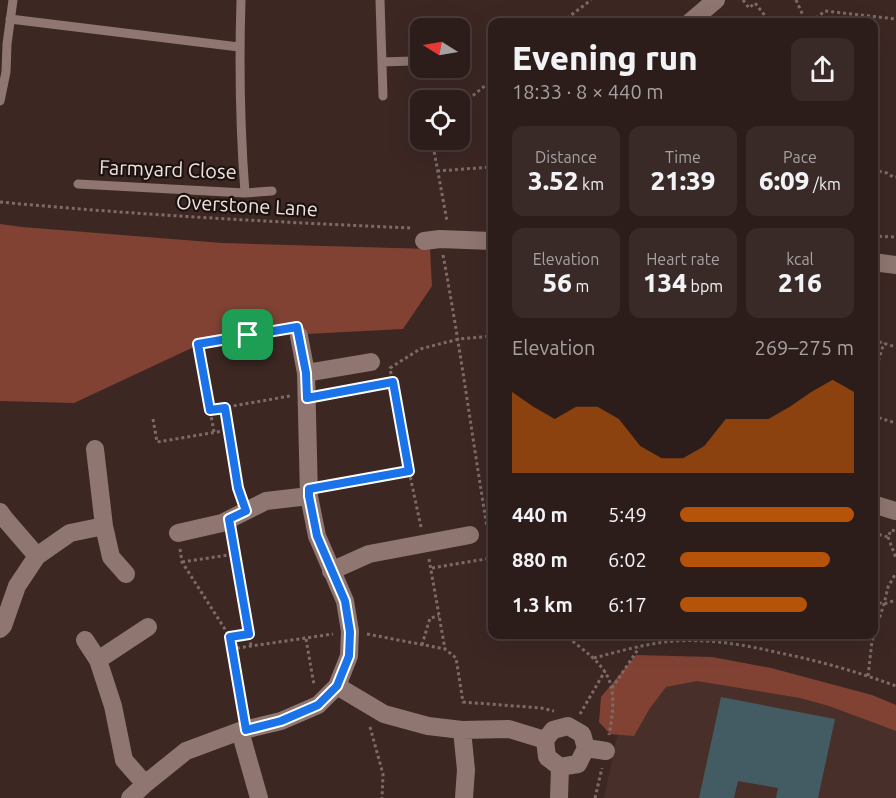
<!DOCTYPE html>
<html lang="en">
<head>
<meta charset="utf-8">
<style>
  :root { --surface:#2d1d1a; --page:#392a27; --text:#f1f3f6; --muted:#a7a2a2; --line:#483b39; --accent:#b45309 }
  body { margin:0; font-family:Ubuntu,sans-serif; background:var(--page); color:var(--text); height:100vh; display:flex; flex-direction:column; font-size:22px; white-space:nowrap }
  * { box-sizing:border-box; margin:0 }
  p { font-size:20px; color:var(--muted) }
  .icon { flex:none; width:33px; height:33px; fill:none; stroke:currentColor; stroke-width:2; stroke-linecap:round; stroke-linejoin:round }
  .map { position:relative; flex:1; overflow:hidden }
  .panel { position:absolute; left:488px; top:18px; width:390px; height:621px; display:flex; flex-direction:column; background:var(--surface); border-radius:12px; box-shadow:0 6px 24px #0002,0 0 0 2px var(--line) }
  .panel>* { flex:none }
  .needle { width:39px; rotate:281deg }
  .buttons { position:absolute; left:410px; top:18px; display:grid; gap:12px }
  .buttons a { display:grid; place-items:center; width:60px; height:60px; border-radius:12px; background:var(--surface); box-shadow:0 6px 24px #0002,0 0 0 2px var(--line); font-size:30px }
  .pin { position:absolute; display:grid; place-items:center; width:51px; height:51px; color:#fff; margin:-26px; border-radius:12px; box-shadow:0 3px 9px #0006 }
  .round { display:grid; place-items:center; flex:none; width:63px; height:63px; border-radius:12px; background:var(--page) }
  .overview { display:flex; align-items:center; justify-content:space-between; height:102px; padding:0 24px }
  h1 { font-size:33px; font-weight:800; line-height:45px }
  .metrics { display:grid; grid-template-columns:repeat(3,1fr); gap:9px; height:102px; padding:6px 24px }
  .metrics div { display:grid; align-content:center; border-radius:12px; background:var(--page); text-align:center }
  .metrics b { font-size:26px; font-weight:800 }
  .metrics small { font-size:16px; font-weight:400 }
  .metrics p { font-size:16px }
  .chart { height:168px; padding:12px 24px }
  .chart p { display:flex; justify-content:space-between }
  .chart svg { width:100%; height:108px; margin-top:6px; fill:var(--accent); opacity:.7 }
  ul { padding:0 24px; list-style:none; font-size:20px }
  li { display:grid; grid-template-columns:96px 72px 1fr; align-items:center; height:45px }
  li i { height:15px; border-radius:8px; background:var(--accent) }
  .map>svg:first-child { display:block }
  .built { fill:#492f29 }
  .forest { fill:#814234 }
  .building { fill:#435c64 }
  .lines { fill:none; stroke-linecap:round; stroke-linejoin:round }
  .path { stroke:#7d6b67; stroke-width:3; stroke-dasharray:3 3; stroke-linecap:butt }
  .service { stroke:#8f7670; stroke-width:9 }
  .minor { stroke:#8f7670; stroke-width:18 }
  .route-casing { stroke:#fff; stroke-width:12 }
  .route { stroke:#1a73e8; stroke-width:8 }
  .labels { text-anchor:middle; dominant-baseline:central; stroke-width:4.5; stroke-linejoin:round; paint-order:stroke }
  .street-label { font-size:20px; fill:#f0e2df; stroke:#1c1311 }
</style>
</head>
<body>
<div class="map">
<svg width="896" height="798" viewBox="0 0 896 798">
  <rect width="100%" height="100%" fill="#3c2723"/>
  <path class="built" d="M654,665L896,715V798H604L617,736Z"/>
  <path class="forest" d="M0,224L22,227L222,243L430,249L432,286L403,329L211,339L74,403L0,401Z
    M636,655L712,657L771,668L872,695L896,705V731L829,706L800,698L697,681L666,687L650,708L634,736L610,734L599,722L601,697Z"/>
  <path class="building" d="M721,697L835,719L818,798H776L778,788L738,781L734,798H699Z"/>
  <g class="lines">
    <path class="path" d="M743,0L749,8L755,3L770,22
      M796,0L806,22
      M562,22L591,0
      M811,22L825,11L896,19
      M459,107L492,80
      M432,140L447,221
      M873,170L887,173L893,177H896
      M437,171L492,167
      M0,202C137,215 274,222 411,228
      M873,236L896,237
      M443,255C460,345 472,436 487,527
      M873,340L896,347
      M873,378L884,343
      M324,395L393,382
      M225,408L238,488L241,495
      M210,410L290,396
      M873,416L896,423
      M153,419L157,442L229,430
      M214,432L198,344L282,329
      M325,486L409,471
      M421,527L409,471L390,368L420,349L459,339L492,336
      M873,533L888,537L891,530L896,531
      M232,536L251,646
      M489,536L492,552
      M888,537L896,558
      M180,549L182,562L230,637L243,713
      M429,559L445,649
      M182,562L235,554
      M432,568L492,558
      M873,601L884,604L896,600
      M367,634L445,649L456,658L463,702L541,708L554,711
      M563,634C608,668 620,677 609,735
      M711,634L712,641
      M230,637L249,634
      M306,639L314,685
      M422,645L430,618L439,616
      M231,649L333,634
      M594,658C620,651 648,643 675,641C712,639 745,645 780,653C820,661 858,672 896,686
      M868,676L872,641L884,604L888,587L896,573
      M612,688L639,648
      M580,714L605,671
      M370,727L383,774L382,798
      M595,798L602,768"/>
    <path class="service" d="M241,0C239,64 240,128 245,193
      M380,0L383,96
      M10,19L239,47
      M382,62L412,61
      M0,101L6,72L7,44L13,0
      M78,184L245,193L272,191"/>
    <path class="minor" d="M690,22L716,0
      M424,241L440,239L492,241
      M873,262L896,265
      M306,373L371,362
      M95,449L104,526L111,557L126,574
      M873,504L895,511
      M0,512L5,519L37,556
      M178,533L222,523L266,501L309,496
      M331,571L369,554L470,535
      M0,629L3,626L17,586L37,556L70,533L104,526
      M85,640L98,660L113,706L124,760L145,784
      M98,660L148,627
      M337,686L384,714L428,726L462,730L509,729L545,740L553,730L568,726L582,734L586,748L578,764L560,767L547,757L545,740
      M462,730L466,770L464,798
      M240,731L259,798
      M586,748L606,751
      M130,798L145,784L186,751L240,731L281,721L318,705L337,686L349,656L350,631L345,601L317,536L309,496L306,373L299,336
      M559,798L560,767"/>
  </g>
  <g class="lines">
    <g class="route-casing">
      <path id="route" d="M297,327L306,373L307,398L393,382L409,471L309,489V496L317,536L345,601L350,632L349,656L337,686L318,705L281,721L246,730L230,637L249,634L229,519L246,511L238,488L225,408L210,410L198,344Z"/>
    </g>
    <use href="#route" class="route"/>
  </g>
  <g class="labels">
    <g class="street-label">
      <text transform="translate(168 169) rotate(2)">Farmyard Close</text>
      <text transform="translate(247 205) rotate(3)">Overstone Lane</text>
    </g>
  </g>
</svg>
<div class="buttons">
<a><svg class="needle" viewBox="-14 -14 28 28"><path d="M0-13l5 13h-10z" fill="#e53935"/><path d="M0 13l5-13h-10z" fill="#a7a2a2"/></svg></a>
<a><svg class="icon" aria-label="locate" viewBox="0 0 24 24"><circle cx="12" cy="12" r="6"/><path d="M12 2v4M12 18v4M2 12h4M18 12h4"/></svg></a>
</div>
<div class="pin" style="left:248px;top:335px;background:#1e9e55"><svg class="icon" aria-label="arrive" viewBox="0 0 24 24"><path d="M6 21V4h12l-3 4 3 4H6"/></svg></div>
<section class="panel">
<div class="overview"><div><h1>Evening run</h1><p>18:33 · 8 × 440 m</p></div><a class="round"><svg class="icon" aria-label="share" viewBox="0 0 24 24"><path d="M12 15V3M7 8l5-5 5 5M5 13v7h14v-7"/></svg></a></div>
<div class="metrics">
<div><p>Distance</p><b>3.52<small> km</small></b></div>
<div><p>Time</p><b>21:39</b></div>
<div><p>Pace</p><b>6:09<small> /km</small></b></div>
</div>
<div class="metrics">
<div><p>Elevation</p><b>56<small> m</small></b></div>
<div><p>Heart rate</p><b>134<small> bpm</small></b></div>
<div><p>kcal</p><b>216</b></div>
</div>
<div class="chart"><p><span>Elevation</span>269–275 m</p>
<svg viewBox="0 0 160 44" preserveAspectRatio="none"><path d="M0 44V11L10 17L20 22L30 17L40 17L50 22L60 33L70 38L80 38L90 33L100 22L110 22L120 22L130 17L140 11L150 6L160 11V44z"/></svg>
</div>
<ul>
<li><b>440 m</b>5:49<i style="width:100%"></i></li>
<li><b>880 m</b>6:02<i style="width:86%"></i></li>
<li><b>1.3 km</b>6:17<i style="width:73%"></i></li>
</ul>
</section>
</div>
</body>
</html>
